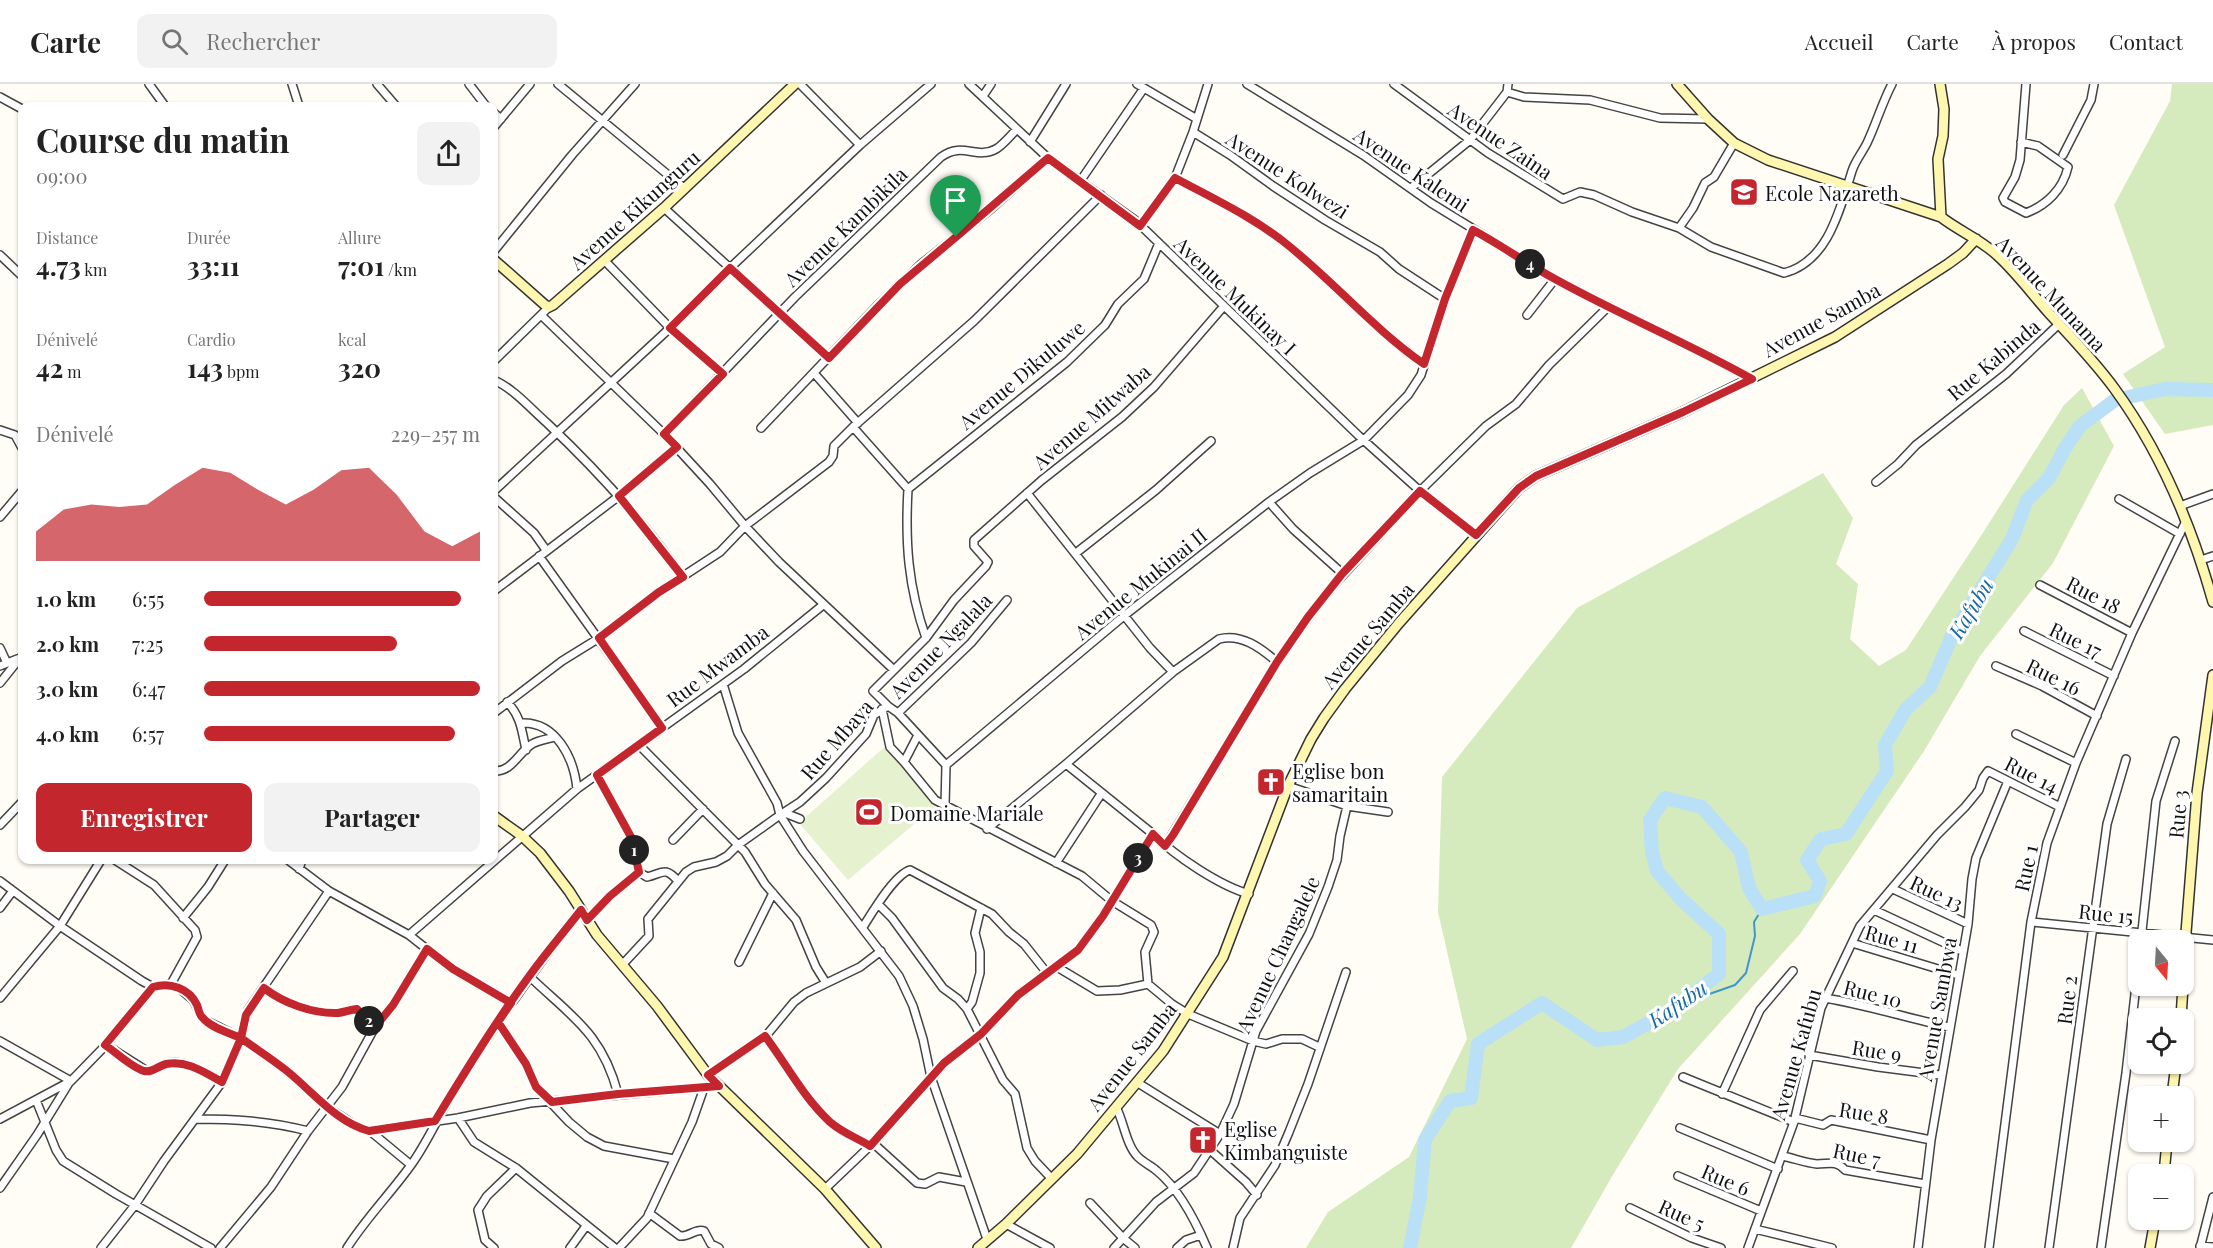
<!DOCTYPE html>
<html lang="fr">
<head>
<meta charset="utf-8">
<style>
  :root { --surface:#fff; --page:#f2f2f2; --text:#222; --muted:#767676; --line:#e0e0e0; --accent:#c4262e }
  body { margin:0; font-family:"Playfair Display",serif; background:var(--page); color:var(--text); height:100vh; display:flex; flex-direction:column; font-size:22px; white-space:nowrap }
  * { box-sizing:border-box; margin:0 }
  p { font-size:20px; color:var(--muted) }
  .icon { flex:none; width:33px; height:33px; fill:none; stroke:currentColor; stroke-width:2; stroke-linecap:round; stroke-linejoin:round }
  .map { position:relative; flex:1; overflow:hidden }
  .panel { position:absolute; left:18px; top:18px; width:480px; height:762px; display:flex; flex-direction:column; background:var(--surface); border-radius:12px; box-shadow:0 2px 4px #0004 }
  .panel>* { flex:none }
  .needle { width:39px; rotate:162deg }
  .controls { position:absolute; left:2128px; top:846px; display:grid; gap:12px }
  .controls a { display:grid; place-items:center; width:66px; height:66px; border-radius:12px; background:var(--surface); box-shadow:0 2px 4px #0004; font-size:30px }
  .pin { position:absolute; display:grid; place-items:center; width:51px; height:51px; color:#fff; margin:-62px -26px; border-radius:50% 50% 50% 0; rotate:-45deg; box-shadow:0 0 6px #0007 }
  .pin .icon { rotate:45deg }
  .km { position:absolute; width:30px; height:30px; margin:-15px; border-radius:50%; background:#222; color:#fff; font-size:16px; line-height:30px; text-align:center }
  .round { display:grid; place-items:center; flex:none; width:63px; height:63px; border-radius:12px; background:var(--page) }
  .headline { display:flex; align-items:center; justify-content:space-between; height:102px; padding:0 18px }
  h1 { font-size:33px; font-weight:700; line-height:45px }
  .metrics { display:grid; grid-template-columns:repeat(3,1fr); gap:9px; height:102px; padding:6px 18px }
  .metrics div { display:grid; align-content:center }
  .metrics b { font-size:26px; font-weight:700 }
  .metrics small { font-size:16px; font-weight:400 }
  .metrics p { font-size:16px }
  .chart { height:168px; padding:12px 18px }
  .chart p { display:flex; justify-content:space-between }
  .chart svg { width:100%; height:108px; margin-top:6px; fill:var(--accent); opacity:.7 }
  .primary-button { display:flex; gap:12px; margin-top:auto; padding:12px 18px }
  .primary-button a { flex:1; height:69px; border-radius:12px; background:var(--accent); color:#fff; font-size:24px; font-weight:700; line-height:69px; text-align:center }
  .primary-button a+a { background:var(--page); color:var(--text) }
  ul { padding:0 18px; list-style:none; font-size:20px }
  li { display:grid; grid-template-columns:96px 72px 1fr; align-items:center; height:45px }
  li i { height:15px; border-radius:8px; background:var(--accent) }
  header { display:flex; align-items:center; gap:36px; box-sizing:border-box; height:84px; padding:0 30px; background:var(--surface); border-bottom:2px solid var(--line) }
  header strong { font-size:28px }
  nav { display:flex; gap:33px; margin-inline-start:auto; font-size:21px }
  .search { width:420px; height:54px; background:var(--page); display:flex; align-items:center; gap:15px; box-sizing:border-box; padding:0 21px; border-radius:12px; color:var(--muted); font-size:22px }
  .map>svg:first-child { display:block }
  .green { fill:#d5ebbd }
  .pitch { fill:#e6f2cf }
  .lines { fill:none; stroke-linecap:round; stroke-linejoin:round }
  .stream { stroke:#3f96cf; stroke-width:2 }
  .river { stroke:#b9e0f7; stroke-width:14 }
  .street-casing { stroke:#444; stroke-width:10 }
  .secondary-casing { stroke:#333; stroke-width:12 }
  .street { stroke:#fff; stroke-width:7 }
  .secondary { stroke:#fff6b0; stroke-width:9 }
  .route-casing { stroke:#fff; stroke-width:12 }
  .route { stroke:#c4262e; stroke-width:8 }
  .labels { text-anchor:middle; dominant-baseline:central; stroke-width:6; stroke-linejoin:round; paint-order:stroke }
  .street-label { font-size:20px; fill:#111; stroke:#fff }
  .poi-label { font-size:20px; fill:#111; stroke:#fff; text-anchor:start }
  .water-label { font-size:21px; font-style:italic; fill:#1768a6; stroke:#fff }
</style>
</head>
<body>
<header>
<strong>Carte</strong>
<div class="search"><svg class="icon" aria-label="search" viewBox="0 0 24 24"><circle cx="10" cy="10" r="6"/><path d="M15 15l6 6"/></svg>Rechercher</div>
<nav><a>Accueil</a><a>Carte</a><a>À propos</a><a>Contact</a></nav>
</header>
<div class="map">
<svg width="2213" height="1164" viewBox="0 0 2213 1164">
  <rect width="100%" height="100%" fill="#fffdf5"/>
  <path class="green" d="M2172,0H2213V341L2165,350L2123,290L2165,263L2114,121L2170,17Z
    M2082,304L2114,362L2053,479L1980,572L1924,667L1800,850L1678,985L1614,1089L1571,1164H1306L1328,1128L1409,1073L1467,955L1438,828L1442,693L1577,524L1823,389L1853,434L1836,480L1858,500L1850,555L1879,582L1906,566L1986,444L2064,321Z"/>
  <path class="pitch" d="M889,659L940,718L848,796L799,739Z"/>
  <g class="lines">
    <path class="stream" d="M1678,921L1735,901L1746,889L1755,852L1754,838L1762,825"/>
    <path class="river" d="M1410,1164L1420,1113L1425,1056L1450,1017L1471,1014L1478,960L1542,919L1597,956L1623,953L1672,926L1719,890V850L1681,815L1657,787L1652,768L1650,736L1665,714L1702,723L1741,768L1749,804L1762,825L1815,812L1820,797L1807,776L1821,755L1846,750L1887,687L1885,661L1906,625L1930,603L1952,552L2012,455L2027,416L2049,394L2065,364L2080,342L2115,316L2165,305L2213,306"/>
    <g class="street-casing">
      <path id="street" d="M149,0L165,22
        M292,0L299,22
        M377,0L396,22
        M469,0L486,22
        M558,0L684,104
        M800,0L860,61
        M969,0L1048,74L1135,136L1359,352L1420,407L1476,451
        M1137,0L1197,35
        M1247,0L1363,71L1431,119L1555,195L1679,258L1714,274L1752,295
        M1394,0L1488,69L1563,115L1580,108L1594,111L1632,128L1679,144L1711,163L1784,189C1828,178 1840,125 1852,87C1855,77 1862,69 1867,59C1876,40 1882,19 1892,0
        M1507,8L1524,13L1590,16L1660,34L1708,35
        M983,12L991,0
        M0,13L22,25
        M494,29L501,35
        M494,43L530,0
        M1193,48L1230,71L1273,102L1325,136L1380,168L1399,185L1445,215
        M1030,58L1066,0
        M2021,58L2038,62L2068,83C2063,105 2047,121 2026,129L2005,118L2003,114L2015,93L2020,76L2026,0
        M2063,71L2091,16L2094,0
        M1175,94C1214,115 1255,134 1289,162C1336,200 1375,246 1424,280
        M1081,96L1144,4
        M1411,104L1470,56L1507,8L1508,0
        M664,124L829,274
        M1140,142L1175,94L1193,48L1208,0
        M1679,144L1693,124L1705,99L1714,93L1734,59
        M494,167L572,71L635,0
        M0,171L22,192
        M605,177L670,244L723,290
        M541,231L664,350L710,400L745,442L779,478L894,586
        M1527,231L1555,195
        M494,277L549,223
        M814,289L858,339
        M494,296C514,305 530,324 547,339C597,386 643,437 683,493
        M761,344L879,220L920,181L992,124L1048,74
        M0,346L15,351L22,364
        M664,350L795,213L941,73C963,57 976,76 996,65C1003,61 1011,51 1017,45
        M1876,398L1898,380L1916,361L2006,290L2059,240
        M908,405L1067,278L1105,241L1118,220L1144,195L1159,159
        M494,407L670,244L730,184L860,61L931,0
        M1027,409L1150,564L1173,588
        M494,413L534,449L546,466
        M2119,415L2180,450
        M1269,418L1293,445L1343,490
        M2180,422L2213,410
        M0,433L22,407
        M1076,469L1156,406L1211,357
        M539,472L662,644
        M2201,476L2213,472
        M2040,501L2132,549
        M494,507L619,412L677,363
        M2024,547L2114,592
        M926,554C908,503 905,458 908,405L853,343L974,237L1101,111
        M0,564L7,579
        M0,582L17,575
        M1996,582L2042,602L2097,632
        M0,599L20,574
        M723,600L738,649L777,719L780,731L800,718L826,694L866,650L874,631L888,622
        M507,618C521,632 522,648 526,666
        M882,625L890,663L904,678
        M494,629L562,577L604,551L659,508L720,468L745,442L829,378L833,372L834,362L853,343
        M898,629L971,559L1007,516
        M521,639C556,637 574,674 577,705
        M2016,650L2076,679
        M918,651L904,678L935,716L1082,792L1112,817L1151,841L1154,848L1145,868L1148,900L1172,920L1188,930L1253,957L1266,960L1282,955H1302L1319,963
        M639,661L745,768L765,800L796,836L816,883L826,899
        M1066,680L1153,750C1175,772 1220,802 1249,810
        M946,681L1125,531L1269,418L1310,389L1364,356L1408,311L1421,291L1445,215L1473,145
        M494,687C512,688 518,669 532,660C539,656 548,655 555,653
        M597,691L631,753L639,788L647,793C663,789 665,782 678,797
        M1288,702L1347,722L1388,728
        M945,722L946,681L898,629L888,622L873,607L926,554L954,516L986,482L988,478L974,462V456L1042,396L1122,333L1154,303L1224,222
        M785,729L800,735
        M0,741L22,718
        M987,745L1066,680L1173,588L1219,555C1241,549 1261,564 1277,578
        M673,756L703,725
        M1165,762L1277,578L1324,512L1420,407L1486,342L1516,320L1549,281L1609,222
        M115,776L154,801L195,846L197,853L171,900
        M288,776L329,807L409,851L452,885L511,919
        M1056,779L1101,710
        M299,785L302,776
        M0,797L60,842L142,897L153,903L171,900L180,905L193,916L203,935L241,954L284,985L327,1023L359,1044L370,1047L458,1034L530,1019L719,1002
        M1893,805L1968,840
        M878,820L892,834L943,904L958,915L967,925L1003,996L1015,1010L1027,1064L1035,1077L1052,1095
        M0,824L12,808
        M1874,826L1962,867
        M183,834L208,803L225,776
        M587,836L610,812L639,788
        M2031,838L2213,856
        M863,843C872,829 894,791 910,786L992,830L1009,848L1024,860L1047,889
        M409,851L577,705L744,585L823,521
        M2141,856L2156,717L2175,657
        M1852,859L1958,891
        M739,878L773,809
        M623,880L649,852L648,835L686,788L694,783L716,778L727,772L738,761L780,731L803,767L899,892L913,922L923,955L931,993L987,1155
        M1057,883L1097,907L1120,906L1148,900
        M529,892C572,933 602,949 618,1010
        M264,904C284,919 313,930 338,929C344,928 350,926 357,925L375,943
        M0,914L60,842L101,776
        M1825,914C1867,921 1907,934 1949,943
        M967,925L972,918L980,889V868L975,849L981,824
        M498,938L526,980L536,1003L569,1038L587,1053L604,1062L674,1075
        M765,953C787,981 803,1013 830,1038C841,1048 857,1054 870,1062
        M0,957L71,997
        M106,961L147,987C155,986 160,981 169,979C188,976 205,989 222,998
        M1809,971L1878,983L1940,991
        M708,991L765,953L794,918L806,909L860,883L881,867
        M1683,993L1794,1038
        M1138,999L1220,1050
        M1722,1010L1760,926L1793,887
        M36,1016L56,1066L63,1077L116,1110L211,1164
        M1116,1023C1124,1038 1126,1061 1138,1073C1144,1079 1152,1082 1157,1087C1179,1105 1196,1138 1207,1164
        M458,1034L474,1058L516,1084L615,1164
        M1795,1034L1823,1041L1831,1036L1931,1056
        M0,1035L71,997L106,961L153,903
        M195,1035C234,1035 270,1037 308,1047
        M1680,1044L1778,1085
        M370,1047L411,1081
        M873,1059L917,1099L925,1100L939,1093L966,1098
        M1209,1065L1246,1098L1257,1111
        M1782,1072C1793,1074 1806,1079 1817,1080C1829,1080 1836,1076 1845,1086L1925,1100
        M1678,1092L1761,1127
        M0,1104L37,1051L69,999
        M825,1105L870,1062L944,979L981,950L1018,911L1078,866L1103,832L1153,750
        M1090,1119L1123,1154L1135,1164
        M1630,1124L1692,1154L1721,1164
        M649,1129L680,1152C689,1153 696,1144 704,1147L711,1160L719,1164
        M1006,1140L1050,1164
        M1755,1145L1832,1164
        M2200,1162L2213,1163
        M101,1164L135,1121L164,1077L222,998L242,951L248,926L329,807
        M220,1164L271,1103L308,1047L342,1003L375,943L393,921L427,865
        M347,1164C366,1134 391,1109 411,1081C431,1053 443,1022 461,994C499,936 538,880 581,826
        M494,1164L485,1156L478,1126L487,1112L516,1084
        M570,1164L586,1142
        M619,1164L647,1134L692,1038L704,1004
        M1114,1164L1156,1118L1194,1089L1220,1050L1234,1020L1256,947L1309,850L1328,803L1337,776L1340,752L1347,722
        M1177,1164L1186,1156L1201,1151
        M1233,1164L1240,1134L1275,1081L1289,1048L1308,1000L1346,888
        M1748,1164L1794,1038L1821,924L1860,842L1937,751L1965,723L1979,706L1983,694L1988,687L2060,723
        M1918,1164L1931,1056L1968,840L1972,795L1976,774L2008,697
        M1989,1164L2031,838L2047,759L2076,679L2132,549L2186,437
        M2049,1164L2107,740L2126,675
        M2101,1164L2126,989L2139,875
        M2200,1164L2213,1113"/>
    </g>
    <g class="secondary-casing">
      <path id="secondary" d="M1677,0L1708,35L1734,59L1768,76L1941,133C1959,147 1980,155 1997,171C2016,188 2032,210 2049,229C2071,253 2095,278 2114,304C2161,368 2192,443 2213,518
        M1940,0L1944,25L1943,52L1938,75L1941,133
        M494,176L545,221L549,223L553,221L664,124L795,0
        M494,732L522,752L540,769L569,807L597,851L657,922L708,991L825,1105L876,1164
        M2184,874L2197,709L2213,591
        M2181,934L2183,902
        M2172,1012L2176,980
        M2164,1090L2167,1058
        M978,1164L1006,1140L1077,1070L1163,967L1223,873L1288,702L1311,655L1324,634L1345,605L1399,539L1519,404L1536,392L1683,328L1835,253L1948,180L1963,169L1976,155
        M2150,1164L2155,1136"/>
    </g>
    <use href="#street" class="street"/>
    <use href="#secondary" class="secondary"/>
  </g>
  <g class="lines">
    <g class="route-casing">
      <path id="route" d="M956,153L900,200L829,274L730,184L670,244L723,290L664,350L677,363L619,412L683,493L659,508L599,554L662,644L597,691L631,753L639,788L610,812L587,836L581,826C564,848 546,869 530,891C496,937 465,988 435,1037L369,1047C336,1038 313,1008 287,987C272,975 256,965 241,954L222,998C204,988 187,976 166,980C158,982 152,989 144,987C131,983 117,969 105,961L153,903C170,898 189,904 197,921C199,926 199,931 203,934C211,944 230,949 241,954L246,931L264,904C283,919 313,930 338,929C344,928 350,926 357,925L375,943L393,921L427,865L453,885L511,919L498,938L526,980L536,1003L552,1018L618,1010L719,1002L708,991L765,952C787,981 803,1013 830,1038C841,1048 857,1054 870,1062L944,979L981,950L1018,911L1078,866L1103,832L1153,750L1165,762L1173,751L1277,578L1308,533L1342,490L1420,407L1476,451L1519,404L1536,392L1683,328L1752,295C1688,259 1620,231 1555,195C1527,180 1501,161 1473,146L1445,215L1424,280C1375,246 1336,200 1289,162C1255,134 1214,115 1175,94L1140,142L1048,74L956,153"/>
    </g>
    <use href="#route" class="route"/>
  </g>
  <defs>
    <g id="school-square" transform="scale(1.5)"><rect x="-9" y="-9" width="18" height="18" rx="4" fill="#c4262e" stroke="#fff"/><path d="M0-5L7-2L0 1L-7-2ZM-4 1L0 2.5L4 1V4Q0 6-4 4Z" fill="#fff"/></g>
    <g id="church-square" transform="scale(1.5)"><rect x="-9" y="-9" width="18" height="18" rx="4" fill="#c4262e" stroke="#fff"/><path d="M-1.2-6h2.4v3.5h3.3v2.4h-3.3V6h-2.4V-.1h-3.3v-2.4h3.3Z" fill="#fff"/></g>
    <g id="stadium-square" transform="scale(1.5)"><rect x="-9" y="-9" width="18" height="18" rx="4" fill="#c4262e" stroke="#fff"/><path d="M0-5a6.5 5 0 1 0 0 10a6.5 5 0 1 0 0-10ZM-3.5-1.8h7v3.6h-7Z" fill="#fff"/></g>
  </defs>
  <g fill-rule="evenodd">
    <use href="#school-square" x="1744" y="108"/>
    <use href="#church-square" x="1271" y="698"/>
    <use href="#stadium-square" x="869" y="728"/>
    <use href="#church-square" x="1203" y="1056"/>
  </g>
  <g class="labels">
    <g class="street-label">
      <text transform="translate(1501 56) rotate(34)">Avenue Zaina</text>
      <text transform="translate(1412 85) rotate(34)">Avenue Kalemi</text>
      <text transform="translate(1288 90) rotate(33)">Avenue Kolwezi</text>
      <text transform="translate(634 125) rotate(-42)">Avenue Kikunguru</text>
      <text transform="translate(845 142) rotate(-44)">Avenue Kambikila</text>
      <text transform="translate(2052 209) rotate(47)">Avenue Munama</text>
      <text transform="translate(1236 211) rotate(44)">Avenue Mukinay I</text>
      <text transform="translate(1821 235) rotate(-29)">Avenue Samba</text>
      <text transform="translate(1993 275) rotate(-40)">Rue Kabinda</text>
      <text transform="translate(1021 290) rotate(-40)">Avenue Dikuluwe</text>
      <text transform="translate(1091 332) rotate(-41)">Avenue Mitwaba</text>
      <text transform="translate(1140 499) rotate(-39)">Avenue Mukinai II</text>
      <text transform="translate(2094 510) rotate(27)">Rue 18</text>
      <text transform="translate(1367 551) rotate(-50)">Avenue Samba</text>
      <text transform="translate(2076 555) rotate(26)">Rue 17</text>
      <text transform="translate(940 561) rotate(-46)">Avenue Ngalala</text>
      <text transform="translate(717 581) rotate(-37)">Rue Mwamba</text>
      <text transform="translate(2054 592) rotate(26)">Rue 16</text>
      <text transform="translate(836 655) rotate(-49)">Rue Mbaya</text>
      <text transform="translate(2032 690) rotate(27)">Rue 14</text>
      <text transform="translate(2177 730) rotate(-85)">Rue 3</text>
      <text transform="translate(2025 784) rotate(-78)">Rue 1</text>
      <text transform="translate(1937 808) rotate(25)">Rue 13</text>
      <text transform="translate(2106 829) rotate(6)">Rue 15</text>
      <text transform="translate(1892 854) rotate(16)">Rue 11</text>
      <text transform="translate(1277 870) rotate(-65)">Avenue Changalele</text>
      <text transform="translate(1873 909) rotate(14)">Rue 10</text>
      <text transform="translate(2066 916) rotate(-83)">Rue 2</text>
      <text transform="translate(1936 925) rotate(-80)">Avenue Sambwa</text>
      <text transform="translate(1877 966) rotate(9)">Rue 9</text>
      <text transform="translate(1795 970) rotate(-74)">Avenue Kafubu</text>
      <text transform="translate(1131 972) rotate(-52)">Avenue Samba</text>
      <text transform="translate(1864 1028) rotate(9)">Rue 8</text>
      <text transform="translate(1857 1070) rotate(12)">Rue 7</text>
      <text transform="translate(1726 1095) rotate(23)">Rue 6</text>
      <text transform="translate(1682 1130) rotate(24)">Rue 5</text>
    </g>
    <g class="poi-label">
      <text x="1765" y="108">Ecole Nazareth</text>
      <text x="1292" y="686">Eglise bon<tspan x="1292" dy="23">samaritain</tspan></text>
      <text x="890" y="728">Domaine Mariale</text>
      <text x="1224" y="1044">Eglise<tspan x="1224" dy="23">Kimbanguiste</tspan></text>
    </g>
    <g class="water-label">
      <text transform="translate(1970 524) rotate(-59)">Kafubu</text>
      <text transform="translate(1677 919) rotate(-34)">Kafubu</text>
    </g>
  </g>
</svg>
<div class="controls">
<a><svg class="needle" viewBox="-14 -14 28 28"><path d="M0-13l5 13h-10z" fill="#e53935"/><path d="M0 13l5-13h-10z" fill="#767676"/></svg></a>
<a><svg class="icon" aria-label="locate" viewBox="0 0 24 24"><circle cx="12" cy="12" r="6"/><path d="M12 2v4M12 18v4M2 12h4M18 12h4"/></svg></a>
<a>+</a>
<a>−</a>
</div>
<div class="pin" style="left:956px;top:153px;background:#1e9e55"><svg class="icon" aria-label="arrive" viewBox="0 0 24 24"><path d="M6 21V4h12l-3 4 3 4H6"/></svg></div>
<b class="km" style="left:634px;top:766px">1</b>
<b class="km" style="left:369px;top:937px">2</b>
<b class="km" style="left:1138px;top:774px">3</b>
<b class="km" style="left:1530px;top:180px">4</b>
<section class="panel">
<div class="headline"><div><h1>Course du matin</h1><p>09:00</p></div><a class="round"><svg class="icon" aria-label="share" viewBox="0 0 24 24"><path d="M12 15V3M7 8l5-5 5 5M5 13v7h14v-7"/></svg></a></div>
<div class="metrics">
<div><p>Distance</p><b>4.73<small> km</small></b></div>
<div><p>Durée</p><b>33:11</b></div>
<div><p>Allure</p><b>7:01<small> /km</small></b></div>
</div>
<div class="metrics">
<div><p>Dénivelé</p><b>42<small> m</small></b></div>
<div><p>Cardio</p><b>143<small> bpm</small></b></div>
<div><p>kcal</p><b>320</b></div>
</div>
<div class="chart"><p><span>Dénivelé</span>229–257 m</p>
<svg viewBox="0 0 160 44" preserveAspectRatio="none"><path d="M0 44V32L10 23L20 21L30 22L40 21L50 13L60 6L70 8L80 15L90 21L100 15L110 7L120 6L130 17L140 32L150 38L160 32V44z"/></svg>
</div>
<ul>
<li><b>1.0 km</b>6:55<i style="width:93%"></i></li>
<li><b>2.0 km</b>7:25<i style="width:70%"></i></li>
<li><b>3.0 km</b>6:47<i style="width:100%"></i></li>
<li><b>4.0 km</b>6:57<i style="width:91%"></i></li>
</ul>
<div class="primary-button"><a>Enregistrer</a><a>Partager</a></div>
</section>
</div>
</body>
</html>
